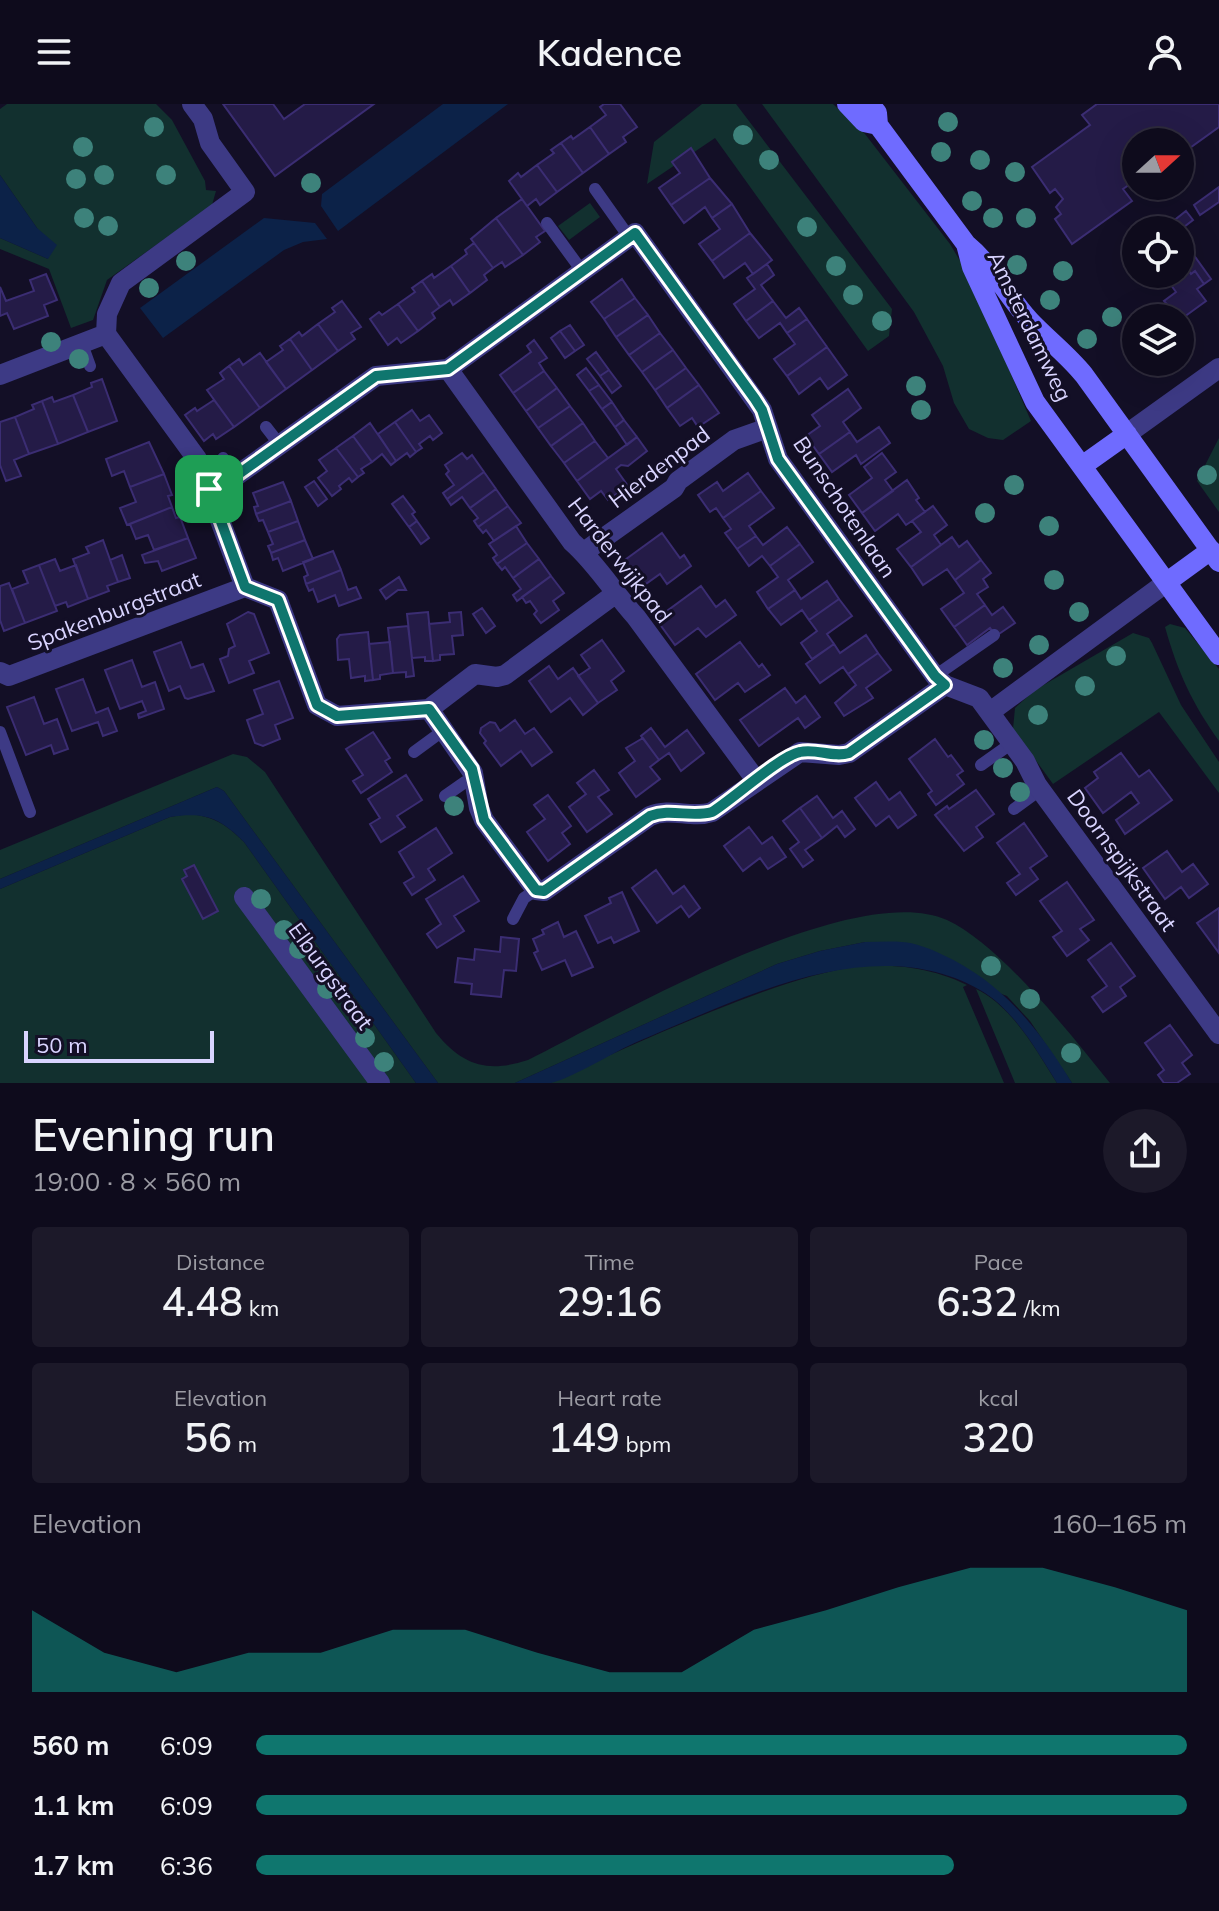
<!DOCTYPE html>
<html lang="en">
<head>
<meta charset="utf-8">
<style>
  :root { --surface:#0e0b1c; --page:#1c1929; --text:#f1f3f6; --muted:#9b9ba3; --line:#2e2b3b; --accent:#0f766e }
  body { margin:0; font-family:Mulish,sans-serif; background:var(--page); color:var(--text); height:100vh; display:flex; flex-direction:column; font-size:30px; white-space:nowrap }
  * { box-sizing:border-box; margin:0 }
  p { font-size:26px; color:var(--muted) }
  .icon { flex:none; width:44px; height:44px; fill:none; stroke:currentColor; stroke-width:2; stroke-linecap:round; stroke-linejoin:round }
  .map { position:relative; height:979px; overflow:hidden }
  .details { display:flex; flex-direction:column; background:var(--surface); flex:1 }
  .details>* { flex:none }
  .needle { width:52px; rotate:69deg }
  .controls { position:absolute; left:1122px; top:24px; display:grid; gap:16px }
  .controls a { display:grid; place-items:center; width:72px; height:72px; border-radius:50%; background:var(--surface); box-shadow:0 8px 32px #0002,0 0 0 2px var(--line); font-size:40px }
  .scale { position:absolute; left:24px; bottom:20px; width:190px; box-sizing:border-box; padding-left:8px; border:4px solid #d9d4ff; border-top:0; font-size:22px; line-height:28px; white-space:nowrap; color:#d9d4ff; -webkit-text-stroke:6px #130f26; paint-order:stroke }
  .pin { position:absolute; display:grid; place-items:center; width:68px; height:68px; color:#fff; margin:-34px; border-radius:16px; box-shadow:0 4px 12px #0006 }
  .round { display:grid; place-items:center; flex:none; width:84px; height:84px; border-radius:42px; background:var(--page) }
  .head { display:flex; align-items:center; justify-content:space-between; height:136px; padding:0 32px }
  h1 { font-size:44px; font-weight:600; line-height:60px }
  .figures { display:grid; grid-template-columns:repeat(3,1fr); gap:12px; height:136px; padding:8px 32px }
  .figures div { display:grid; align-content:center; border-radius:8px; background:var(--page); text-align:center }
  .figures b { font-size:40px; font-weight:600 }
  .figures small { font-size:22px; font-weight:400 }
  .figures p { font-size:22px }
  .chart { height:224px; padding:16px 32px }
  .chart p { display:flex; justify-content:space-between }
  .chart svg { width:100%; height:144px; margin-top:8px; fill:var(--accent); opacity:.7 }
  ul { padding:0 32px; list-style:none; font-size:26px }
  li { display:grid; grid-template-columns:128px 96px 1fr; align-items:center; height:60px }
  li i { height:20px; border-radius:10px; background:var(--accent) }
  header { display:flex; justify-content:space-between; align-items:center; height:104px; padding:0 32px; background:var(--surface); font-size:36px; font-weight:600 }
  .map>svg:first-child { display:block }
  .green { fill:#12302f }
  .water { fill:#0c2248 }
  .building { fill:#241b47; stroke:#3b2d73; stroke-width:2 }
  .lines { fill:none; stroke-linecap:round; stroke-linejoin:round }
  .lane { stroke:#3d3a85; stroke-width:12 }
  .street { stroke:#3d3a85; stroke-width:20 }
  .secondary { stroke:#6f6bff; stroke-width:20 }
  .tree { fill:#3d827b }
  .route-casing { stroke:#fff; stroke-width:16 }
  .route { stroke:#0f766e; stroke-width:10 }
  .labels { text-anchor:middle; dominant-baseline:central; stroke-width:6; stroke-linejoin:round; paint-order:stroke }
  .street-label { font-size:22px; fill:#d9d4ff; stroke:#130f26 }
</style>
</head>
<body>
<header><svg class="icon" aria-label="menu" viewBox="0 0 24 24"><path d="M4 6h16M4 12h16M4 18h16"/></svg>Kadence<svg class="icon" aria-label="person" viewBox="0 0 24 24"><circle cx="12" cy="8" r="4"/><path d="M4 21q1-7 8-7t8 7"/></svg></header>
<div class="map">
<svg width="1219" height="979" viewBox="0 0 1219 979">
  <rect width="100%" height="100%" fill="#130f26"/>
  <path class="green" d="M7,0H156L172,16L205,77L206,86L216,87L212,101L107,176L93,216L71,224L49,165L0,145V134L48,155L37,124L0,71V5Z
    M702,0H736L892,205L889,232L868,247L715,34L647,80L654,38Z
    M762,0H833L865,30L950,140L969,172L1031,317L1003,336L988,334L969,325L954,299L943,262L914,208Z
    M590,99L600,113L569,136L558,122Z
    M1219,334V408L1197,377Z
    M1170,520L1185,524L1219,565V637C1192,599 1178,569 1165,523Z
    M1133,529L1149,534L1152,539L1181,601L1219,658V689L1159,608L1053,680L1013,625L1015,604L1035,586Z
    M233,650L247,653L265,668L436,929C463,962 488,969 528,956C616,912 854,774 947,816C1001,841 1072,932 1110,979H1072L1030,917L1007,892L865,838L820,847L777,860L515,979H438L224,687L217,683L0,775V746Z
    M188,710C213,712 226,720 244,738L416,979H0V785L170,713Z
    M866,861C902,861 935,865 967,881L963,883L1004,979H550C604,953 658,929 713,907C763,887 813,868 866,861Z
    M976,885C1012,902 1036,946 1057,979H1015Z"/>
  <path class="water" d="M443,0H508L338,127L321,102L322,90Z
    M0,71L37,124L57,141L48,155L0,134Z
    M264,114L315,119L327,135L303,138L284,146L163,234L140,204Z
    M217,683L224,687L438,979H416L244,738C219,713 204,708 170,713L0,785V775Z
    M865,838C877,838 890,837 902,838C916,839 931,845 943,851C1002,878 1039,925 1072,979H1057C1038,949 1016,909 985,889C878,823 742,894 639,937C613,948 577,972 551,979C541,979 526,979 515,979L777,860L820,847Z"/>
  <path class="building" d="M223,0H273L284,15L305,0H374L275,72Z
    M604,0H620L637,23L623,33L626,38L609,50L590,23L606,11L600,3Z
    M1097,0H1219V23L1180,51V38H1136V76L1123,85L1132,97L1072,140L1055,115L1061,110L1056,103L1063,95L1055,85L1050,89L1032,63L1090,21L1082,11Z
    M590,23L609,50L583,69L561,39L571,32L573,35Z
    M561,39L583,69L557,88L537,61L554,49L551,46Z
    M691,44L710,74L671,101L659,84L680,69L672,58Z
    M537,61L557,88L540,101L536,95L527,102L509,77L518,69L521,73Z
    M710,74L732,100L712,114L705,103L684,119L671,101Z
    M1219,83V98L1200,111L1194,101Z
    M522,95L545,127L536,133L540,138L523,151L496,114Z
    M732,100L750,129L712,157L699,140L720,125L712,114Z
    M1186,107L1193,116L1180,126H1162Z
    M496,114L523,151L505,163L502,158L493,164L471,135Z
    M750,129L772,156L753,170L745,159L724,174L712,157Z
    M1183,136L1211,175L1204,180L1195,167L1191,170L1180,154V138Z
    M474,139L493,164L484,171L487,176L470,189L451,162L467,150L465,146Z
    M1180,154L1191,170L1195,167L1204,180L1197,185L1206,197L1180,216L1164,197L1176,188L1163,170H1180Z
    M767,160L774,171L761,181L773,197L746,217L734,200L755,185L747,174Z
    M451,162L470,189L453,201L450,196L440,203L422,177L432,170L434,174Z
    M46,170L57,196L44,201L48,212L14,225L7,209L0,212V183L6,197L34,187L30,176Z
    M622,175L635,194L604,215L591,198Z
    M422,177L440,203L432,209L435,214L418,227L398,200L415,188L412,184Z
    M635,194L648,211L616,233L604,215Z
    M342,197L361,223L351,229L355,235L338,247L318,220L335,208L332,204Z
    M773,197L786,214L799,204L807,215L787,229L780,219L759,234L746,217Z
    M398,200L418,227L401,239L397,234L388,241L370,215L379,208L382,211Z
    M648,211L660,229L629,251L616,233Z
    M807,215L827,243L787,272L774,255L795,240L787,229Z
    M318,220L338,247L312,266L290,235L299,228L302,232Z
    M570,221L584,241L575,247L560,227Z
    M560,227L575,247L565,254L551,234Z
    M660,229L673,246L642,268L629,251Z
    M290,235L312,266L286,285L266,258L283,246L280,242Z
    M534,236L547,254L539,259L544,267L513,289L500,271L531,248L527,242Z
    M827,243L847,271L828,285L820,274L799,290L787,272Z
    M673,246L686,264L655,286L642,268Z
    M596,248L609,266L600,272L587,255Z
    M260,249L286,285L260,304L229,262L239,255L243,261Z
    M229,262L260,304L234,323L207,286L224,275L220,269Z
    M586,264L599,281L589,287L577,271Z
    M686,264L699,281L667,304L655,286Z
    M609,266L621,282L612,289L600,272Z
    M544,267L557,284L526,307L513,289Z
    M102,275L117,317L88,328L73,291L92,283L91,279Z
    M599,281L612,298L602,305L589,287Z
    M699,281L719,309L698,323L692,314L680,322L667,304Z
    M557,284L570,302L538,324L526,307Z
    M848,285L861,304L843,318L850,328L819,350L806,332L820,322L812,311Z
    M73,291L88,328L58,340L42,297L52,293L54,298Z
    M214,296L234,323L216,335L213,330L204,337L185,311L195,304L197,307Z
    M42,297L58,340L29,350L15,313L34,305L32,301Z
    M612,298L624,316L615,323L602,305Z
    M570,302L583,319L551,342L538,324Z
    M412,306L420,317L429,311L442,329L433,336L430,332L419,340L422,344L416,348L395,318Z
    M15,313L29,350L14,356L21,372L6,377L0,361V318Z
    M624,316L637,333L627,341L615,323Z
    M395,318L416,348L410,353L407,349L396,357L378,330Z
    M370,319L396,357L391,361L382,350L372,358L353,332Z
    M583,319L595,337L564,359L551,342Z
    M879,323L890,339L861,360L856,351L832,368L819,350L850,328L857,338Z
    M353,332L372,358L361,365L364,369L358,373L336,344Z
    M637,333L647,347L628,362L621,361L616,365L628,382L608,396L601,387L590,395L577,377Z
    M595,337L608,354L577,377L564,359Z
    M149,338L164,370L130,383L124,367L112,372L106,355Z
    M336,344L358,373L352,378L349,374L339,382L341,385L332,392L318,374L327,367L319,356Z
    M462,349L467,355L472,351L484,368L447,395L443,389L454,381L446,370L449,367L445,361Z
    M882,349L896,368L885,376L893,387L862,409L849,391L872,374L864,363Z
    M484,368L496,385L470,404L462,393L451,401L447,395Z
    M748,369L761,387L723,414L716,404L710,408L698,391L717,378L723,387Z
    M164,370L172,391L168,392L172,403L127,421L120,404L136,398L130,383Z
    M907,376L919,394L916,396L925,408L906,421L898,410L875,427L862,409Z
    M314,377L327,395L318,402L305,383Z
    M283,378L291,397L256,410L254,403L258,402L253,389Z
    M496,385L508,402L478,423L474,417L478,414L470,404Z
    M761,387L774,404L749,422L756,432L737,445L725,429L731,425L723,414Z
    M403,392L415,408L412,410L417,417L409,423L392,400Z
    M291,397L298,417L268,428L263,416L259,417L256,410Z
    M508,402L521,419L494,437L486,426L483,429L478,423Z
    M933,402L947,421L934,431L941,441L911,463L897,445L921,428L912,417Z
    M172,403L176,414L180,413L188,434L154,446L148,431L136,435L130,420Z
    M298,417L305,436L271,449L268,442L273,440L268,428Z
    M417,417L429,434L421,440L409,423Z
    M516,422L527,439L497,460L493,454L497,451L489,440Z
    M787,423L800,440L770,462L762,452L749,462L737,445L756,432L763,441Z
    M662,429L680,454L684,451L691,462L667,480L660,470L636,487L618,461Z
    M952,433L959,443L967,437L981,456L955,476L947,465L923,481L911,463Z
    M188,434L196,454L162,467L158,457L145,459L142,451Z
    M103,436L118,478L107,482L109,487L88,495L73,455L89,449L86,443Z
    M305,436L313,455L283,467L278,454L273,456L271,449Z
    M527,439L539,455L513,474L505,463L502,466L497,460Z
    M800,440L813,458L788,476L795,486L768,505L757,488L778,473L770,462Z
    M333,447L341,466L306,480L304,473L308,471L303,458Z
    M122,451L130,474L118,478L110,456Z
    M55,455L60,467L76,461L88,495L68,503L66,498L55,502L39,461Z
    M539,455L551,472L517,497L513,491L521,485L513,474Z
    M981,456L991,469L983,475L988,483L977,490L985,501L954,523L941,505L964,489L955,476Z
    M39,461L57,507L25,519L12,485L28,479L23,467Z
    M341,466L348,486L356,483L361,494L339,502L335,491L318,498L313,485L309,487L306,480Z
    M551,472L564,489L553,497L559,506L541,519L534,510L537,507L530,497L526,499L522,493Z
    M399,473L406,486H398L386,495L380,486Z
    M827,477L839,495L809,516L802,506L781,521L768,505L795,486L801,495Z
    M9,479L25,519L4,527L0,516V482Z
    M701,482L716,503L725,496L736,511L706,533L698,524L675,541L656,515Z
    M839,495L852,512L827,530L834,540L812,555L801,539L817,527L809,516Z
    M985,501L992,511L1003,503L1015,519L996,532L990,524L967,541L954,523Z
    M482,504L495,522L486,529L473,510Z
    M248,508L254,510L269,549L249,557L254,569L229,579L220,555L228,552L229,545L235,542L227,520Z
    M428,508L433,557H425V553L412,554L407,510Z
    M461,508L463,531L452,532L454,550L440,551V556L433,557L429,520L450,518L449,509Z
    M408,522L414,572L406,573V568L393,569L388,524Z
    M368,528L373,576L365,577V572L351,574L349,555L338,556L337,535L340,531Z
    M866,531L878,549L848,570L843,563L820,579L806,560L834,540L840,549Z
    M602,536L624,567L611,577L617,586L598,599L578,572L590,564L581,551Z
    M181,538L191,564L203,560L214,587L188,595L185,594L180,582L169,587L154,548Z
    M390,538L393,569L380,571V575L373,576L369,540Z
    M740,538L759,563L762,560L770,571L745,588L738,579L715,596L696,570Z
    M878,549L891,566L866,584L873,594L844,612L835,599L856,581L848,570Z
    M132,556L142,583L155,578L164,605L139,614L138,610L146,607L142,597L120,605L105,566Z
    M549,562L558,575L573,564L598,599L583,611L570,594L551,608L529,577Z
    M83,575L96,609L108,604L117,627L103,632L98,618L72,627L56,585Z
    M279,577L293,614L275,621L280,635L263,642L255,639L247,616L263,610L254,586Z
    M785,584L796,599L805,592L820,613L805,624L798,614L759,642L740,616Z
    M34,593L44,620L57,615L68,645L54,650L51,641L26,651L7,603Z
    M515,616L525,630L534,624L552,648L532,662L521,647L501,662L484,639L486,637L480,629L481,624L490,618L495,619L500,627Z
    M651,624L665,643L687,626L704,649L681,667L669,649L659,656L641,632Z
    M373,628L390,654L385,657L392,668L361,689L353,677L363,671L346,645Z
    M643,634L659,656L650,663L660,675L636,693L619,669L635,657L626,644Z
    M935,635L948,653L951,651L963,667L957,671L964,680L936,701L928,690L932,687L909,655Z
    M1121,649L1139,673L1149,666L1172,696L1125,730L1116,716L1139,699L1131,688L1103,709L1085,684L1098,674L1094,668Z
    M594,666L609,686L598,693L612,710L587,728L569,703L586,690L577,679Z
    M406,671L422,696L397,712L405,723L381,738L370,720L380,714L368,695Z
    M876,678L889,696L900,688L916,711L898,724L889,712L876,722L855,694Z
    M976,686L994,710L976,723L983,733L964,747L935,711L947,702L949,705Z
    M548,691L571,722L562,729L570,740L548,757L527,728L545,715L534,701Z
    M817,692L833,714L842,707L855,725L845,733L837,722L822,734L800,704Z
    M800,704L822,734L805,746L813,756L803,763L790,745L799,738L783,717Z
    M1024,719L1047,752L1030,764L1038,775L1016,791L1007,779L1020,770L997,739Z
    M749,723L762,740L772,733L786,753L768,765L760,754L743,767L724,742Z
    M436,724L452,749L428,765L435,776L412,791L404,779L414,773L399,748Z
    M1167,747L1182,768L1193,760L1208,780L1189,794L1181,783L1165,795L1143,764Z
    M194,761L218,807L203,815L182,775L187,772L184,766Z
    M656,766L673,790L684,782L700,804L689,813L681,802L657,819L632,784Z
    M463,772L479,797L454,812L464,827L437,844L427,830L441,820L426,795Z
    M1067,778L1094,816L1080,825L1089,836L1067,852L1053,833L1062,827L1040,797Z
    M622,788L639,827L614,839L611,833L598,839L585,812L611,799L609,794Z
    M1219,804V849L1197,819Z
    M558,818L564,833L576,827L593,863L572,872L565,856L542,866L534,849L538,847L533,835L544,830L542,826Z
    M501,833L519,835L516,867L504,866L501,893L471,890L472,880L455,878L458,854L474,856L475,845L500,848Z
    M1111,839L1135,872L1120,883L1126,892L1103,908L1092,893L1107,882L1088,856Z
    M1170,921L1192,951L1182,959L1190,970L1177,979H1164L1158,971L1164,966L1145,939Z"/>
  <g class="lines">
    <path class="lane" d="M595,85L629,133
      M547,119L582,167
      M82,240L90,262
      M266,323L280,341
      M223,354L236,372
      M935,572L994,531
      M0,628L30,708
      M414,648L444,626
      M981,661L1012,639
      M445,692L465,678L475,675
      M1014,705L1040,686
      M513,815L524,794L536,786"/>
    <path class="street" d="M106,230L197,355L245,483L278,496L317,601L337,612L429,605
      M106,230L107,210L121,179L245,88L210,39L203,15L192,0
      M448,265L572,438C597,460 614,489 636,513L756,676
      M0,271L106,230
      M1127,330L1219,264
      M209,385L229,377L376,272L448,265L635,129L762,306L778,355L935,572L945,581L979,594L1025,657L1037,681L1219,930
      M584,448L674,384L678,377L734,336L768,324
      M0,568L9,572L245,483
      M429,605L473,669L479,704L484,716L536,786L544,787L650,712C671,703 691,715 712,708L800,648L839,651L849,649L945,581
      M429,605L475,570L497,573L505,571L615,490
      M990,608L1167,478
      M244,793L380,979"/>
    <path class="secondary" d="M847,0L864,18L878,21
      M870,0L877,9L878,21L966,140C993,162 1007,192 1030,217C1048,236 1068,251 1084,271L1219,458
      M966,140L972,163L1035,298L1219,551
      M1082,362L1127,330
      M1167,478L1211,446"/>
  </g>
  <g class="tree">
    <circle cx="948" cy="18" r="10"/>
    <circle cx="154" cy="23" r="10"/>
    <circle cx="743" cy="31" r="10"/>
    <circle cx="83" cy="43" r="10"/>
    <circle cx="941" cy="48" r="10"/>
    <circle cx="769" cy="56" r="10"/>
    <circle cx="980" cy="56" r="10"/>
    <circle cx="1015" cy="68" r="10"/>
    <circle cx="104" cy="71" r="10"/>
    <circle cx="166" cy="71" r="10"/>
    <circle cx="76" cy="75" r="10"/>
    <circle cx="311" cy="79" r="10"/>
    <circle cx="972" cy="97" r="10"/>
    <circle cx="84" cy="114" r="10"/>
    <circle cx="993" cy="114" r="10"/>
    <circle cx="1026" cy="114" r="10"/>
    <circle cx="108" cy="122" r="10"/>
    <circle cx="807" cy="123" r="10"/>
    <circle cx="186" cy="157" r="10"/>
    <circle cx="1017" cy="161" r="10"/>
    <circle cx="836" cy="162" r="10"/>
    <circle cx="1063" cy="167" r="10"/>
    <circle cx="149" cy="184" r="10"/>
    <circle cx="853" cy="191" r="10"/>
    <circle cx="1050" cy="196" r="10"/>
    <circle cx="1112" cy="213" r="10"/>
    <circle cx="882" cy="217" r="10"/>
    <circle cx="1087" cy="235" r="10"/>
    <circle cx="51" cy="238" r="10"/>
    <circle cx="79" cy="255" r="10"/>
    <circle cx="916" cy="282" r="10"/>
    <circle cx="921" cy="306" r="10"/>
    <circle cx="1207" cy="371" r="10"/>
    <circle cx="1014" cy="381" r="10"/>
    <circle cx="985" cy="409" r="10"/>
    <circle cx="1049" cy="422" r="10"/>
    <circle cx="1054" cy="476" r="10"/>
    <circle cx="1079" cy="508" r="10"/>
    <circle cx="1039" cy="541" r="10"/>
    <circle cx="1116" cy="552" r="10"/>
    <circle cx="1003" cy="564" r="10"/>
    <circle cx="1085" cy="582" r="10"/>
    <circle cx="1038" cy="611" r="10"/>
    <circle cx="984" cy="636" r="10"/>
    <circle cx="1003" cy="664" r="10"/>
    <circle cx="1020" cy="688" r="10"/>
    <circle cx="454" cy="702" r="10"/>
    <circle cx="261" cy="795" r="10"/>
    <circle cx="284" cy="826" r="10"/>
    <circle cx="299" cy="845" r="10"/>
    <circle cx="991" cy="862" r="10"/>
    <circle cx="327" cy="885" r="10"/>
    <circle cx="1030" cy="895" r="10"/>
    <circle cx="365" cy="934" r="10"/>
    <circle cx="1071" cy="949" r="10"/>
    <circle cx="384" cy="958" r="10"/>
  </g>
  <g class="lines">
    <g class="route-casing">
      <path id="route" d="M635,129L755,295L762,306L778,355L935,572L945,581L849,649C833,654 816,644 800,648C780,652 733,695 712,708C691,714 671,704 650,712L544,787L536,786L484,716L472,665L429,605L337,612L317,601L278,496L245,483L209,385L229,377L376,272L448,265Z"/>
    </g>
    <use href="#route" class="route"/>
  </g>
  <g class="labels">
    <g class="street-label">
      <text transform="translate(1030 222) rotate(64)">Amsterdamweg</text>
      <text transform="translate(659 363) rotate(-37)">Hierdenpad</text>
      <text transform="translate(845 403) rotate(56)">Bunschotenlaan</text>
      <text transform="translate(620 456) rotate(52)">Harderwijkpad</text>
      <text transform="translate(114 507) rotate(-21)">Spakenburgstraat</text>
      <text transform="translate(1122 756) rotate(54)">Doornspijkstraat</text>
      <text transform="translate(331 872) rotate(54)">Elburgstraat</text>
    </g>
  </g>
</svg>
<div class="controls">
<a><svg class="needle" viewBox="-14 -14 28 28"><path d="M0-13l5 13h-10z" fill="#e53935"/><path d="M0 13l5-13h-10z" fill="#9b9ba3"/></svg></a>
<a><svg class="icon" aria-label="locate" viewBox="0 0 24 24"><circle cx="12" cy="12" r="6"/><path d="M12 2v4M12 18v4M2 12h4M18 12h4"/></svg></a>
<a><svg class="icon" aria-label="layers" viewBox="0 0 24 24"><path d="M12 4l9 5-9 5-9-5zM3 14l9 5 9-5"/></svg></a>
</div>
<div class="scale">50 m</div>
<div class="pin" style="left:209px;top:385px;background:#1e9e55"><svg class="icon" aria-label="arrive" viewBox="0 0 24 24"><path d="M6 21V4h12l-3 4 3 4H6"/></svg></div>
</div>
<section class="details">
<div class="head"><div><h1>Evening run</h1><p>19:00 · 8 × 560 m</p></div><a class="round"><svg class="icon" aria-label="share" viewBox="0 0 24 24"><path d="M12 15V3M7 8l5-5 5 5M5 13v7h14v-7"/></svg></a></div>
<div class="figures">
<div><p>Distance</p><b>4.48<small> km</small></b></div>
<div><p>Time</p><b>29:16</b></div>
<div><p>Pace</p><b>6:32<small> /km</small></b></div>
</div>
<div class="figures">
<div><p>Elevation</p><b>56<small> m</small></b></div>
<div><p>Heart rate</p><b>149<small> bpm</small></b></div>
<div><p>kcal</p><b>320</b></div>
</div>
<div class="chart"><p><span>Elevation</span>160–165 m</p>
<svg viewBox="0 0 160 44" preserveAspectRatio="none"><path d="M0 44V19L10 32L20 38L30 32L40 32L50 25L60 25L70 32L80 38L90 38L100 25L110 19L120 12L130 6L140 6L150 12L160 19V44z"/></svg>
</div>
<ul>
<li><b>560 m</b>6:09<i style="width:100%"></i></li>
<li><b>1.1 km</b>6:09<i style="width:100%"></i></li>
<li><b>1.7 km</b>6:36<i style="width:75%"></i></li>
</ul>
</section>
</body>
</html>
